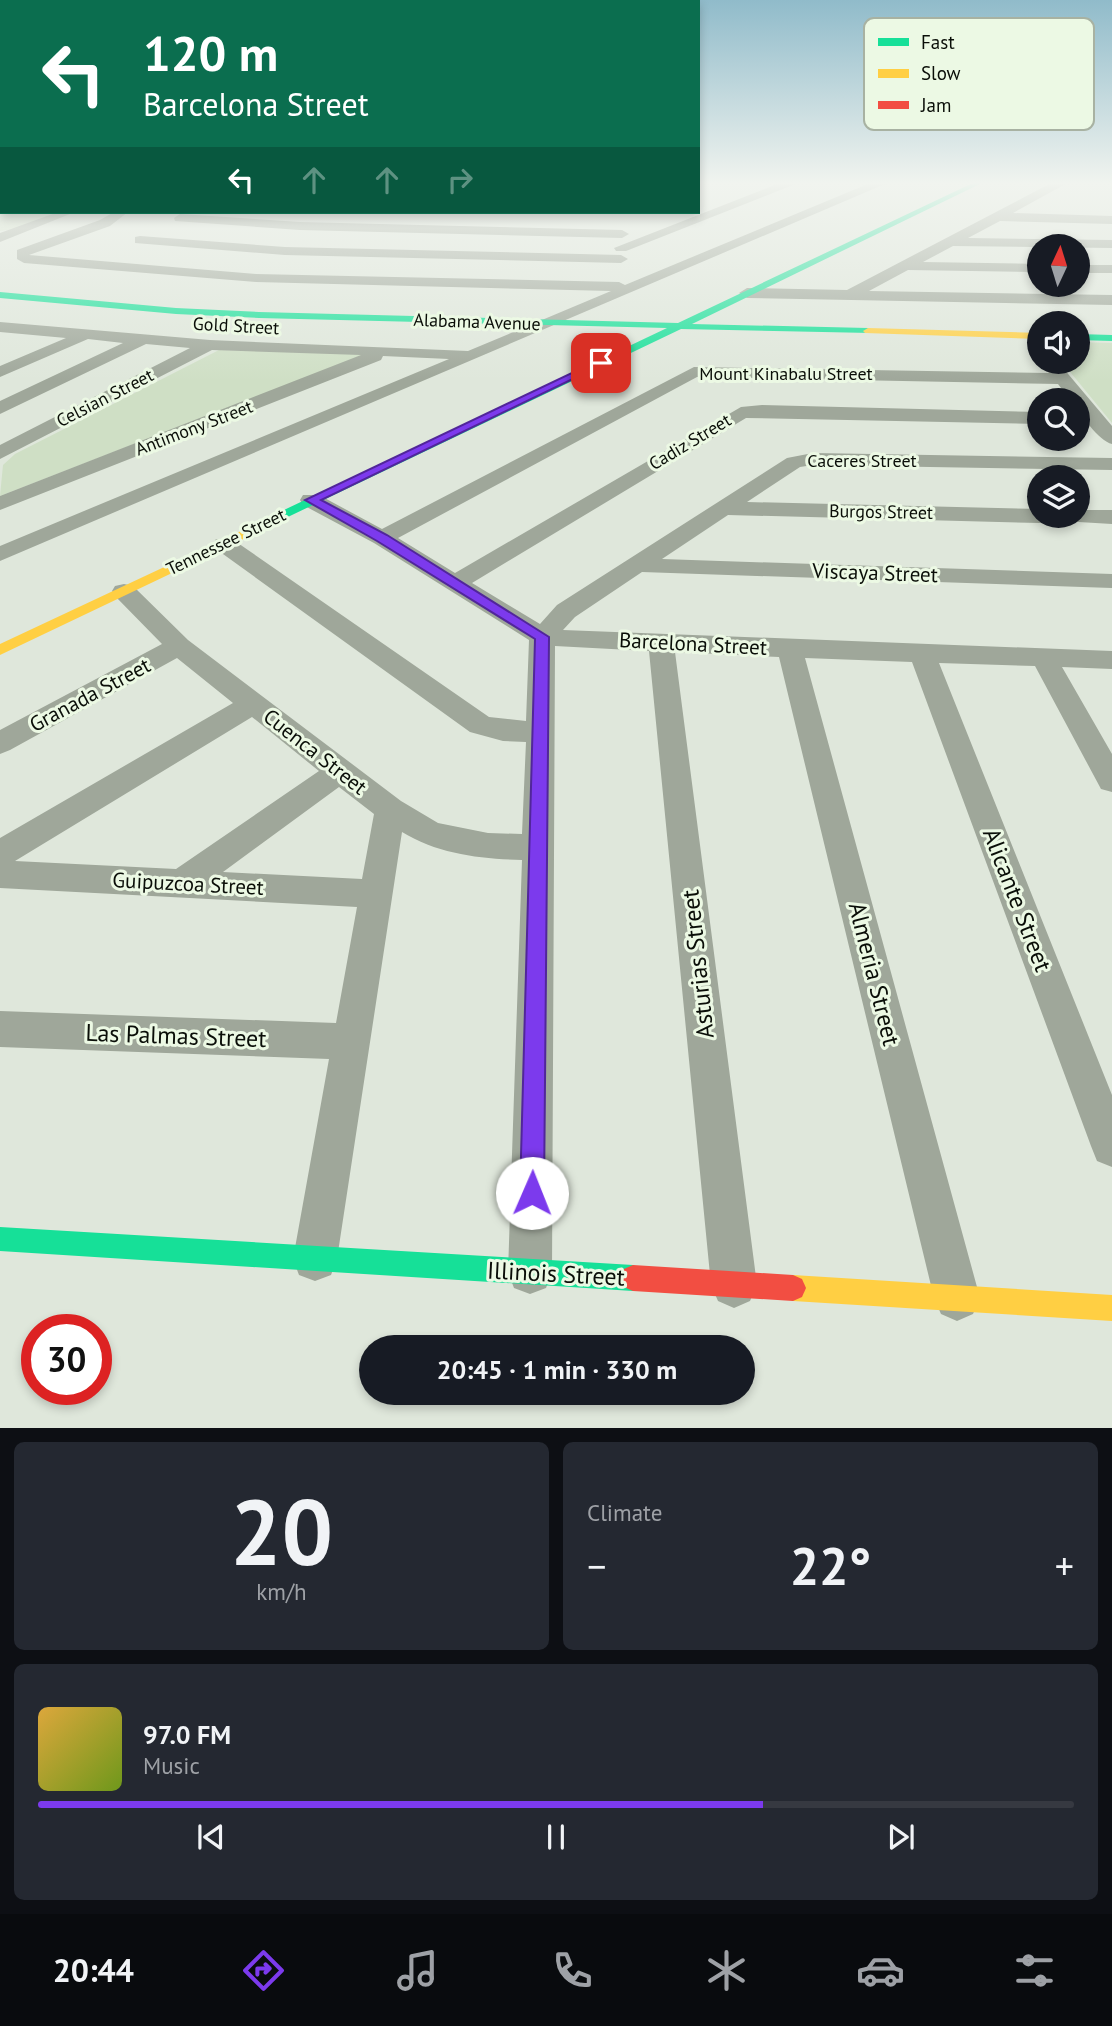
<!DOCTYPE html>
<meta charset="utf-8">
<style>
:root{--surface:#171b24;--page:#242831;--text:#f1f3f6;--muted:#9ea1a6;--line:#363941;--accent:#7c3aed}
body{margin:0;font-family:"PT Sans",sans-serif;background:var(--page);color:var(--text);height:100vh;display:flex;flex-direction:column;font-size:26px;white-space:nowrap}
*{box-sizing:border-box;margin:0}
p{font-size:23px;color:var(--muted)}
.icon{flex:none;width:38px;height:38px;fill:none;stroke:currentColor;stroke-width:2;stroke-linecap:round;stroke-linejoin:round}
.map{position:relative;height:1428px;overflow:hidden}
.panel{display:flex;flex-direction:column;gap:14px;padding:14px;background:#0d0f14;flex:1}
.panel>*{flex:none}
.top-card{position:absolute;left:0px;top:0px;width:700px;height:214px;box-shadow:0 4px 10px #0003;background:#0b6e4f;color:#fff;overflow:hidden}
.needle{width:46px;rotate:4deg}
.fabs{position:absolute;left:1027px;top:234px;display:grid;gap:14px}
.fabs a{display:grid;place-items:center;width:63px;height:63px;border-radius:50%;background:var(--surface);box-shadow:0 4px 10px #0003;font-size:35px}
.speed{position:absolute;left:21px;top:1314px;display:flex;gap:14px;font-size:35px;font-weight:700;text-align:center}
.speed>*{display:grid;place-content:center;width:91px;height:91px;border-radius:50%;background:var(--surface);box-shadow:0 4px 10px #0003;line-height:1}
.speed .limit{border:10px solid #d22;background:#fff;color:#111}
.pin{position:absolute;display:grid;place-items:center;width:60px;height:60px;color:#fff;margin:-30px;border-radius:14px;box-shadow:0 4px 10px #0006}
.me{position:absolute;width:77px;margin:-38px;rotate:1deg;stroke-linejoin:round;filter:drop-shadow(0 0 5px #0008)}
.turn{display:flex;align-items:center;gap:24px;height:147px;padding:0 28px;font-size:32px}
.turn .icon{width:91px;height:91px;stroke-width:2.5}
.turn b{display:block;font-size:49px;line-height:60px}
.lanes{display:flex;align-items:center;height:66px;padding:0 28px;background:#0003;justify-content:center;gap:35px;direction:ltr}
.lanes .off{opacity:.35}
.big{font-size:52px;font-weight:700;line-height:1.1}
.panel .tile{flex:1;display:flex;flex-direction:column;justify-content:center;gap:10px;min-width:0;padding:0 24px;border-radius:10px;background:var(--page)}
.panel .dial{align-items:center;gap:0}
.dial b{font-size:91px;line-height:1}
.song{display:flex;align-items:center;gap:21px}
.cover{width:84px;height:84px;border-radius:10px;background:linear-gradient(135deg,hsl(40 70% 55%),hsl(80 70% 35%))}
.played{height:7px;border-radius:4px;background:linear-gradient(90deg,var(--accent) 70%,var(--line) 70%)}
.keys{display:flex;justify-content:space-around;direction:ltr}
.heat{display:flex;justify-content:space-between;align-items:center;font-size:38px;direction:ltr}
.panel .tiles{flex:1;display:grid;gap:14px;grid-template-columns:1fr 1fr}
.tile:last-child{grid-column:span 2}
.trip{position:absolute;left:359px;top:1335px;width:396px;height:70px;border-radius:35px;background:var(--surface);box-shadow:0 4px 10px #0003;font-weight:700;line-height:70px;text-align:center}
.tabs{display:flex;height:112px;justify-content:space-around;align-items:center;background:#090b0e;color:var(--muted)}
.tabs .icon{width:49px;height:49px}
.tabs .active{color:var(--accent)}
.tabs b{font-size:32px;color:var(--text)}
.map>svg:first-child{display:block}
.green{fill:#cfdfc5}
.lines{fill:none;stroke-linecap:round;stroke-linejoin:round}
.street{fill:#9fa79a;fill-rule:evenodd}
.fast{fill:#16e098;fill-rule:evenodd}
.slow{fill:#ffcf43;fill-rule:evenodd}
.jam{fill:#f24e42;fill-rule:evenodd}
.route{fill:#7c3aed;stroke:#51269a;stroke-width:2}
.labels{text-anchor:middle;stroke-width:6;stroke-linejoin:round;paint-order:stroke}
.far-street-label{font-size:18px;fill:#0a0e08;stroke:#ecf9e4}
.street-label{font-size:21px;fill:#0a0e08;stroke:#ecf9e4}
.near-street-label{font-size:24px;fill:#0a0e08;stroke:#ecf9e4}
.key{fill:#ecf9e4;stroke:#a8b2a2;stroke-width:2}
.key-label{font-size:19px;fill:#0a0e08}
</style>
<div class="map">
<svg width="1112" height="1428" viewBox="0 0 1112 1428">
<rect width="100%" height="100%" fill="#dfe7db"/>
<path class="green" d="M0,198L2,212H58L14,229L0,231Z
M1078,342L1112,343V423L1062,362H1078Z
M219,350L366,354L0,496L3,465L15,454Z"/>
<g class="lines">
<path class="street" d="M785,181H803L626,251H616L614,248Z
M875,181H892L0,561V546L449,359L383,356L381,360L0,510V496L361,355L212,350L0,459V445L190,348L146,344L0,414V401L123,343L88,339L0,377V366L66,338L0,332V322L210,340L468,351L611,291L256,282L24,263L17,259V250L100,220L114,212H128L110,226L29,255L256,274L619,282L625,285Z
M1055,181H1071L1013,213L1112,216V224L1000,221L968,238L1112,240V248L953,246L923,262L1040,264V272L908,270L869,291L1112,295V305L747,298L739,293L747,288L847,290Z
M0,192H2V200H0Z
M58,212H75L0,242V233Z
M180,214L300,222L622,230L629,234L622,238L300,230L175,221L174,218Z
M140,236L285,247L621,255L628,259L621,263L285,255L135,243V237Z
M1078,265H1112V273H1078Z
M1044,362H1058L1112,426V444C1099,441 1078,414 1078,401H1071L1058,384L697,377L398,538L455,573L741,407L762,405L1040,412V424L746,418L472,583L540,624L557,605L787,458L813,453L1112,458V470L813,465L800,467L747,502L1040,509V516H1051L1048,521L1040,523L728,515L662,559L1112,574V588L642,572L575,617L563,630L1112,651V669L1062,667L1112,754V792L1101,789L1035,666L939,663L1112,1095V1167L1097,1161L1091,1146L912,662L805,658L980,1298L973,1314L957,1321L941,1314L934,1298L779,657L675,652L757,1285L750,1301L734,1308L718,1301L711,1285L649,651L555,646L552,1272L546,1288L530,1294L514,1288L508,1272L522,860C480,859 438,854 402,832L337,1259L331,1275L315,1281L299,1275L293,1259L329,1059L0,1047V1011L336,1023L357,907L0,888V838L233,703L177,658L10,750L0,754V730L162,644L115,596L112,591L115,586L124,584L133,586L188,640L401,801L438,823L488,833L522,834L526,742L503,741L470,732L216,549L213,544L216,539H232L489,717L526,721L529,640L374,543L303,505L300,500L303,495H319L382,529L694,367L1049,373L1042,365ZM252,717L319,771L176,869L15,861ZM339,787L374,814L362,879L223,872Z
M1078,510H1112V524L1062,521L1059,516H1078Z"/>
<path class="fast" d="M977,181H986L692,324L868,328L873,331L871,333L681,329L269,526L263,522L265,519L667,328L259,318L176,314L0,298V292L176,308L259,312L678,323Z
M1078,334L1112,335V341L1078,340Z
M0,1227L633,1265L642,1269L646,1278L642,1287L633,1291L0,1251Z"/>
<path class="slow" d="M868,328L1040,333V339L865,333L863,331Z
M269,518L275,522L273,525L0,655V644Z
M793,1275L1112,1295V1321L793,1301L784,1297L780,1288L784,1279Z"/>
<path class="jam" d="M633,1265L793,1275L802,1279L806,1288L802,1297L793,1301L633,1291L624,1287L620,1278L624,1269Z"/>
</g>
<linearGradient id="sky" x2="0" y2="1"><stop stop-color="#90bbca"/><stop offset="0.48" stop-color="#f1f4ef"/><stop offset="1" stop-color="#f1f4ef" stop-opacity="0"/></linearGradient>
<rect width="1112" height="381" fill="url(#sky)"/>
<path class="route" d="M597,361L606,363L321,500L387,535L549,637L544,1193L540,1201L532,1205L523,1201L520,1193L535,639L377,541L305,500Z"/>
<g class="labels">
<g class="far-street-label">
<text transform="translate(477 322) rotate(2)" y="6">Alabama Avenue</text>
<text transform="translate(236 326) rotate(3)" y="6">Gold Street</text>
<text x="786" y="380">Mount Kinabalu Street</text>
<text transform="translate(105 398) rotate(-27)" y="6">Celsian Street</text>
<text transform="translate(194 428) rotate(-21)" y="6">Antimony Street</text>
<text transform="translate(690 442) rotate(-31)" y="6">Cadiz Street</text>
<text x="862" y="467">Caceres Street</text>
<text transform="translate(881 512) rotate(1)" y="6">Burgos Street</text>
<text transform="translate(226 542) rotate(-26)" y="6">Tennessee Street</text>
</g>
<g class="street-label">
<text transform="translate(875 573) rotate(2)" y="7">Viscaya Street</text>
<text transform="translate(693 644) rotate(3)" y="7">Barcelona Street</text>
<text transform="translate(90 695) rotate(-28)" y="7">Granada Street</text>
<text transform="translate(315 752) rotate(38)" y="7">Cuenca Street</text>
<text transform="translate(188 884) rotate(3)" y="7">Guipuzcoa Street</text>
</g>
<g class="near-street-label">
<text transform="translate(1017 900) rotate(69)" y="8">Alicante Street</text>
<text transform="translate(698 964) rotate(-96)" y="8">Asturias Street</text>
<text transform="translate(874 974) rotate(76)" y="8">Almeria Street</text>
<text transform="translate(176 1036) rotate(2)" y="8">Las Palmas Street</text>
<text transform="translate(556 1274) rotate(3)" y="8">Illinois Street</text>
</g>
</g>
<rect x="864" y="18" width="230" height="112" rx="10" class="key"/>
<rect x="878" y="38" width="31" height="8" fill="#16e098"/>
<rect x="878" y="69" width="31" height="9" fill="#ffcf43"/>
<rect x="878" y="101" width="31" height="8" fill="#f24e42"/>
<g class="key-label">
<text x="921" y="49">Fast</text>
<text x="921" y="80">Slow</text>
<text x="921" y="112">Jam</text>
</g>
</svg>
<div class="fabs">
<a><svg class="needle" viewBox="-14 -14 28 28"><path d="M0-13l5 13h-10z" fill="#e53935"/><path d="M0 13l5-13h-10z" fill="#9ea1a6"/></svg></a>
<a><svg class="icon" aria-label="sound" viewBox="0 0 24 24"><path d="M4 9h4l5-4v14l-5-4H4zM17 9q2 3 0 6"/></svg></a>
<a><svg class="icon" aria-label="search" viewBox="0 0 24 24"><circle cx="10" cy="10" r="6"/><path d="M15 15l6 6"/></svg></a>
<a><svg class="icon" aria-label="layers" viewBox="0 0 24 24"><path d="M12 4l9 5-9 5-9-5zM3 14l9 5 9-5"/></svg></a>
</div>
<div class="speed"><div class="limit">30</div></div>
<div class="pin" style="left:601px;top:363px;background:#d93025"><svg class="icon" aria-label="arrive" viewBox="0 0 24 24"><path d="M6 21V4h12l-3 4 3 4H6"/></svg></div>
<svg class="me" style="left:532px;top:1193px" viewBox="-20 -20 40 40"><circle r="19" fill="#fff"/><path d="M0-13L10 11 0 6-10 11z" fill="#7c3aed"/></svg>
<div class="trip">20:45 · 1 min · 330 m</div>
<div class="top-card">
<div class="turn"><svg class="icon" aria-label="left" viewBox="0 0 24 24"><path d="M17 20v-9H6M10 6l-5 5 5 5"/></svg><div><b>120 m</b>Barcelona Street</div></div>
<div class="lanes"><svg class="icon" aria-label="left" viewBox="0 0 24 24"><path d="M17 20v-9H6M10 6l-5 5 5 5"/></svg><svg class="icon off" aria-label="ahead" viewBox="0 0 24 24"><path d="M12 20V5M6 11l6-6 6 6"/></svg><svg class="icon off" aria-label="ahead" viewBox="0 0 24 24"><path d="M12 20V5M6 11l6-6 6 6"/></svg><svg class="icon off" aria-label="right" viewBox="0 0 24 24"><path d="M7 20v-9h11M14 6l5 5-5 5"/></svg></div>
</div>
</div>
<section class="panel">
<div class="tiles">
<div class="tile dial"><b>20</b><p>km/h</p></div>
<div class="tile"><p>Climate</p>
<div class="heat"><a>−</a><b class="big">22°</b><a>+</a></div>
</div>
<div class="tile">
<div class="song"><i class="cover"></i><div><b>97.0 FM</b><p>Music</p></div></div>
<div class="played"></div>
<div class="keys"><svg class="icon" aria-label="previous" viewBox="0 0 24 24"><path d="M18 5L8 12l10 7zM5 5v14"/></svg><svg class="icon" aria-label="pause" viewBox="0 0 24 24"><path d="M8 5v14M16 5v14"/></svg><svg class="icon" aria-label="next" viewBox="0 0 24 24"><path d="M6 5l10 7-10 7zM19 5v14"/></svg></div>
</div>
</div>
</section>
<nav class="tabs">
<b>20:44</b>
<svg class="icon active" aria-label="directions" viewBox="0 0 24 24"><path d="M12 3l9 9-9 9-9-9zM9 14v-3h6M13 9l2 2-2 2"/></svg>
<svg class="icon" aria-label="music" viewBox="0 0 24 24"><path d="M9 18V5l10-2v13"/><circle cx="6" cy="18" r="3"/><circle cx="16" cy="16" r="3"/></svg>
<svg class="icon" aria-label="phone" viewBox="0 0 24 24"><path d="M5 4h4l2 5-3 2q2 4 5 5l2-3 5 2v4C11 20 4 13 5 4z"/></svg>
<svg class="icon" aria-label="climate" viewBox="0 0 24 24"><path d="M12 3v18M4 7l16 10M4 17L20 7"/></svg>
<svg class="icon" aria-label="car" viewBox="0 0 24 24"><path d="M5 17H2v-5l4-1 3-4h7l3 4 3 1v5h-3M9 17h6M6 11h13"/><circle cx="7" cy="17" r="2"/><circle cx="17" cy="17" r="2"/></svg>
<svg class="icon" aria-label="filters" viewBox="0 0 24 24"><path d="M4 7h16M4 17h16"/><circle cx="9" cy="7" r="2"/><circle cx="15" cy="17" r="2"/></svg>
</nav>
